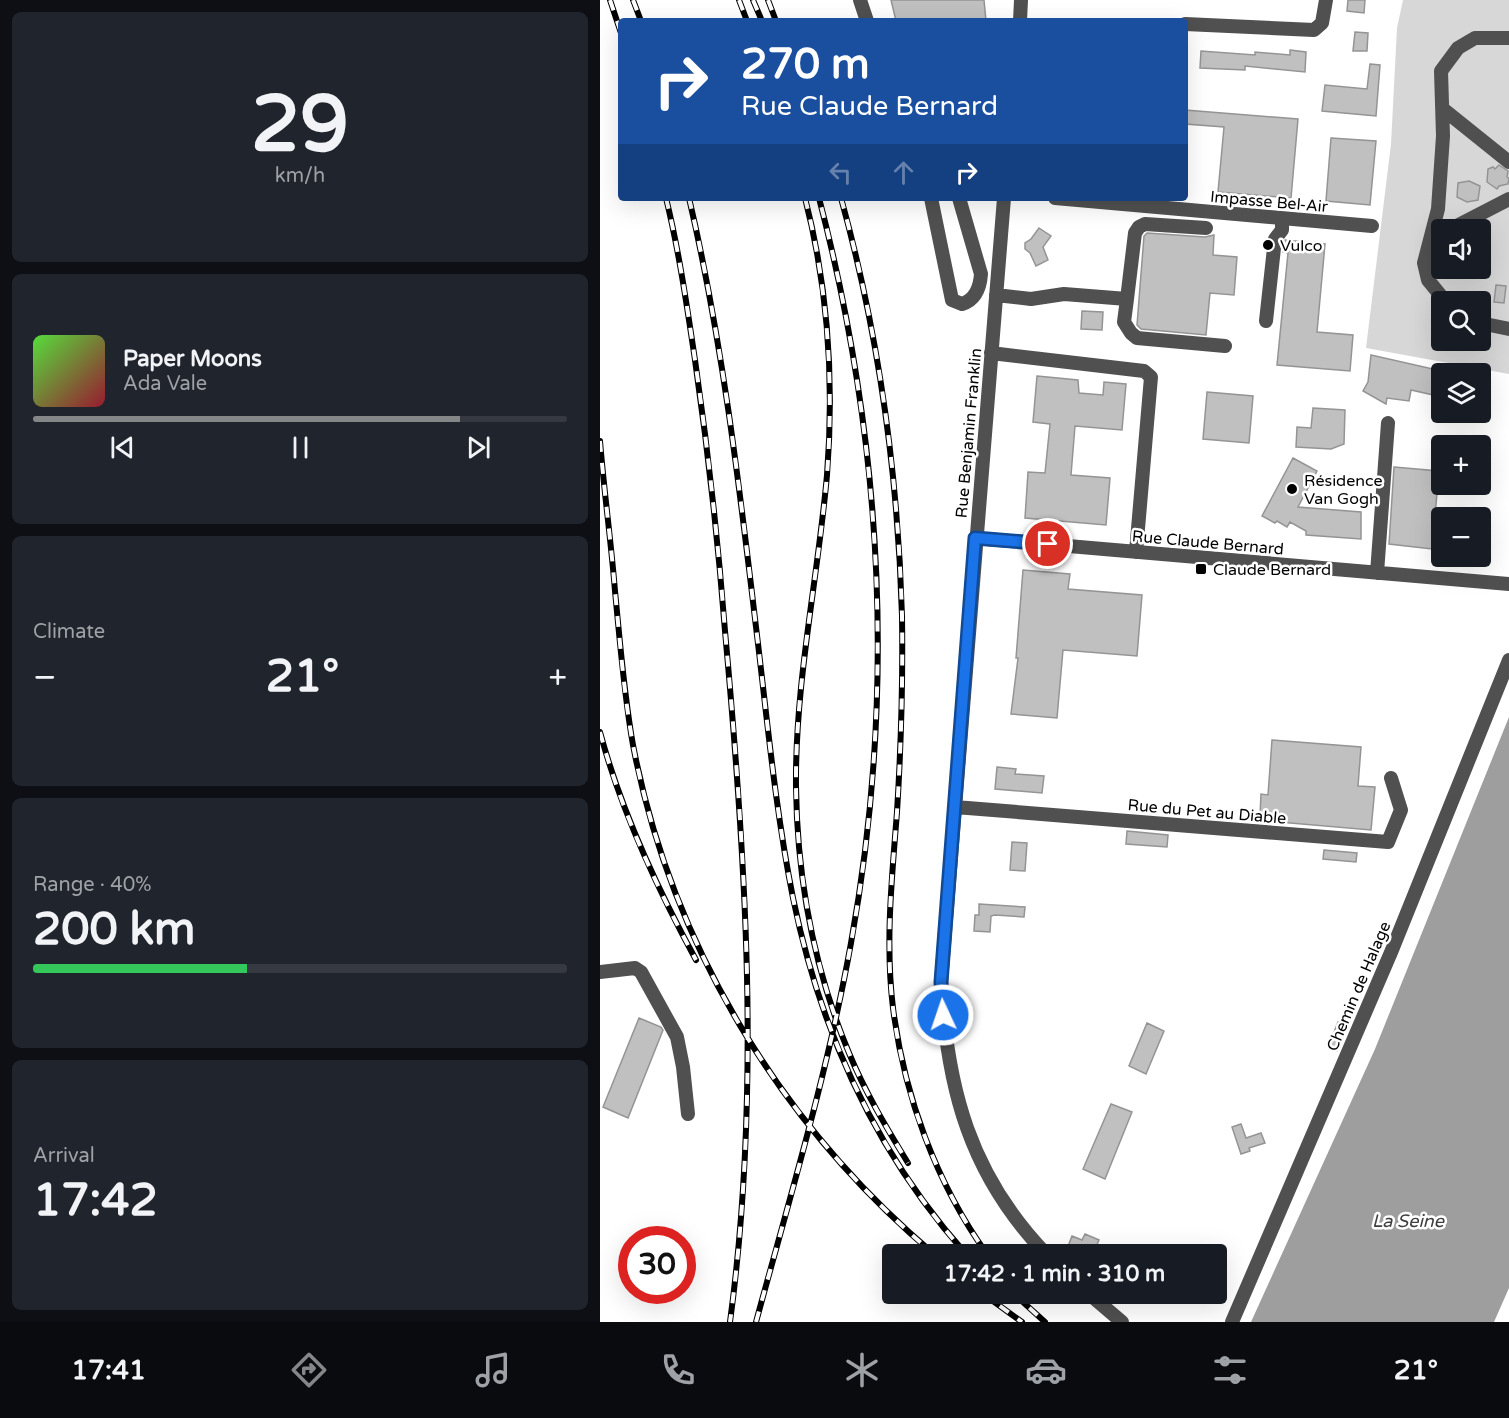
<!DOCTYPE html>
<meta charset="utf-8">
<style>
:root{--surface:#171b24;--page:#20242c;--text:#f1f3f6;--muted:#9ea1a6;--line:#363941;--accent:#858687}
body{margin:0;font-family:"Varela Round",sans-serif;background:var(--page);color:var(--text);height:100vh;display:flex;flex-direction:column;font-size:22px;white-space:nowrap}
*{box-sizing:border-box;margin:0}
p{font-size:20px;color:var(--muted)}
.icon{flex:none;width:33px;height:33px;fill:none;stroke:currentColor;stroke-width:2;stroke-linecap:round;stroke-linejoin:round}
.map{position:relative;flex:1;overflow:hidden}
.drawer{display:flex;flex-direction:column;gap:12px;padding:12px;background:#0d0f14;width:600px}
.drawer>*{flex:none}
.banner{position:absolute;left:18px;top:18px;width:570px;height:183px;border-radius:6px;box-shadow:0 6px 24px #0002;background:#1a4fa0;color:#fff;overflow:hidden}
.buttons{position:absolute;left:831px;top:219px;display:grid;gap:12px}
.buttons a{display:grid;place-items:center;width:60px;height:60px;border-radius:6px;background:var(--surface);box-shadow:0 6px 24px #0002;font-size:30px}
.speed{position:absolute;left:18px;top:1226px;display:flex;gap:12px;font-size:30px;font-weight:700;text-align:center}
.speed>*{display:grid;place-content:center;width:78px;height:78px;border-radius:50%;background:var(--surface);box-shadow:0 6px 24px #0002;line-height:1}
.speed .limit{border:9px solid #d22;background:#fff;color:#111}
.pin{position:absolute;display:grid;place-items:center;width:51px;height:51px;color:#fff;margin:-26px;border:3px solid #fff;border-radius:50%;box-shadow:0 2px 6px #0007}
.me{position:absolute;width:66px;margin:-33px;rotate:357deg;stroke-linejoin:round;filter:drop-shadow(0 0 4px #0008)}
.turn{display:flex;align-items:center;gap:21px;height:126px;padding:0 24px;font-size:27px}
.turn .icon{width:78px;height:78px;stroke-width:2.5}
.turn b{display:block;font-size:42px;line-height:51px}
.lanes{display:flex;align-items:center;height:57px;padding:0 24px;background:#0003;justify-content:center;gap:30px;direction:ltr}
.lanes .off{opacity:.35}
.big{font-size:45px;font-weight:800;line-height:1.1}
.drawer .tile{flex:1;display:flex;flex-direction:column;justify-content:center;gap:9px;min-width:0;padding:0 21px;border-radius:9px;background:var(--page)}
.drawer .dial{align-items:center;gap:0}
.dial b{font-size:78px;line-height:1}
.song{display:flex;align-items:center;gap:18px}
.cover{width:72px;height:72px;border-radius:9px;background:linear-gradient(135deg,hsl(110 70% 55%),hsl(350 70% 35%))}
.played{height:6px;border-radius:3px;background:linear-gradient(90deg,var(--accent) 80%,var(--line) 80%)}
.keys{display:flex;justify-content:space-around;direction:ltr}
.heat{display:flex;justify-content:space-between;align-items:center;font-size:33px;direction:ltr}
.charge{height:9px;border-radius:4px;background:linear-gradient(90deg,#34c759 40%,var(--line) 0)}
.trip{position:absolute;left:282px;top:1244px;width:345px;height:60px;border-radius:6px;background:var(--surface);box-shadow:0 6px 24px #0002;font-weight:800;line-height:60px;text-align:center}
.menu{display:flex;height:96px;justify-content:space-around;align-items:center;background:#090b0e;color:var(--muted)}
.menu .icon{width:42px;height:42px}
.menu .selected{color:var(--accent)}
.menu b{font-size:27px;color:var(--text)}
main{display:flex;flex:1;min-height:0}
.map>svg:first-child{display:block}
.green{fill:#d7d7d7;fill-rule:evenodd}
.water{fill:#9e9e9e}
.building{fill:#c0c0c0;stroke:#949494;stroke-width:1.5}
.lines{fill:none;stroke-linecap:round;stroke-linejoin:round}
.minor{stroke:#505050;stroke-width:14}
.rail-casing{stroke:#000;stroke-width:6}
.rail{stroke:#fff;stroke-width:4;stroke-dasharray:11;stroke-linecap:butt}
.route-casing{stroke:#114b97;stroke-width:15}
.route{stroke:#1a73e8;stroke-width:10}
.poi-dot{fill:#000;stroke:#fff;stroke-width:2}
.labels{text-anchor:middle;stroke-width:5;stroke-linejoin:round;paint-order:stroke}
.street-label{font-size:16px;fill:#000;stroke:#fff}
.poi-label{font-size:16px;fill:#000;stroke:#fff;text-anchor:start}
.water-label{font-size:18px;font-style:italic;fill:#3f3f3f;stroke:#fff}
</style>
<main>
<section class="drawer">
<div class="tile dial"><b>29</b><p>km/h</p></div>
<div class="tile">
<div class="song"><i class="cover"></i><div><b>Paper Moons</b><p>Ada Vale</p></div></div>
<div class="played"></div>
<div class="keys"><svg class="icon" aria-label="previous" viewBox="0 0 24 24"><path d="M18 5L8 12l10 7zM5 5v14"/></svg><svg class="icon" aria-label="pause" viewBox="0 0 24 24"><path d="M8 5v14M16 5v14"/></svg><svg class="icon" aria-label="next" viewBox="0 0 24 24"><path d="M6 5l10 7-10 7zM19 5v14"/></svg></div>
</div>
<div class="tile"><p>Climate</p>
<div class="heat"><a>−</a><b class="big">21°</b><a>+</a></div>
</div>
<div class="tile"><p>Range · 40%</p><b class="big">200 km</b><div class="charge"></div></div>
<div class="tile"><p>Arrival</p><b class="big">17:42</b></div>
</section>
<div class="map">
<svg width="909" height="1322" viewBox="0 0 909 1322">
<rect width="100%" height="100%" fill="#fff"/>
<path class="green" d="M803,0H909V374L766,348L791,144L797,28ZM842,230H880V268H842ZM842,302H880V340H842Z"/>
<path class="water" d="M909,717V1288L894,1322H651L775,1049Z"/>
<path class="building" d="M291,0H384L386,21H296Z
M748,0H765L764,13L747,11Z
M755,32L768,33L767,51H753Z
M690,50L706,52L705,72L645,66V70L600,68L601,51L655,55V52L690,55Z
M770,64L780,65L776,116L722,111L725,85L767,89Z
M585,110L698,119L691,198L618,192L624,127L585,124Z
M731,138L776,141L770,205L726,201Z
M899,165L908,171L907,177L909,178L908,184L899,186L897,189L887,182L888,169L893,167L895,169Z
M869,181L880,186L878,200L867,202L857,197L858,183Z
M439,228L451,236L443,247L448,260L436,266L430,253L425,249V243L431,239Z
M547,233L605,237L614,235L613,255L637,257L634,295L610,293L606,335L541,329L537,325L544,236Z
M685,240L725,244L717,332L753,335L750,371L677,365L688,253L683,252Z
M896,285L906,286L904,303L894,302Z
M482,311L503,312L502,330L481,329Z
M771,355L842,371V397L811,390L809,401L787,398L786,404L763,391L768,382Z
M437,376L478,380L479,393L503,395L504,382L526,384L522,430L475,426L471,475L510,478L506,525L425,518L428,472L445,473L450,424L433,422Z
M607,392L653,396L649,443L603,439Z
M713,408L745,410L744,444L731,449L696,447L697,427L711,428Z
M693,458L717,471L698,507L761,512V539L706,535V531L690,522L687,527L677,521L675,523L662,516Z
M794,467L839,471L832,549L789,544Z
M423,570L470,574L468,589L542,595L537,656L463,650L457,718L411,714L418,658H416Z
M672,740L761,747L758,786L775,787L771,830L666,821V816L660,815L661,794L668,795Z
M397,767L416,769L415,774L444,776L442,793L395,789Z
M527,831L568,835L567,847L526,844Z
M412,842L427,843L425,871L410,870Z
M724,850L757,853L756,862L723,859Z
M379,904L425,907L424,917L395,915L391,916L390,932L374,931L375,915H379Z
M39,1018L61,1027L63,1030L28,1118L3,1107Z
M738,1022L748,1026L737,1051L728,1047Z
M547,1023L564,1031L546,1074L529,1066Z
M511,1104L532,1112L505,1179L483,1169Z
M641,1124L646,1138L661,1133L665,1143L649,1148L650,1151L641,1154L632,1127Z
M485,1234L499,1240L493,1254H465L472,1236L482,1240Z"/>
<g class="lines">
<path class="minor" d="M260,0L267,21
M420,21L421,0
M585,24L714,30L722,23L726,0
M843,109L909,162
M331,198L352,300L362,304C375,300 380,288 381,274L359,198
M404,198L341,982C347,1089 370,1175 446,1254
M455,198L772,226
M834,226L849,230L909,199
M396,295L431,299L464,294L527,299L535,233L539,227L545,224L606,228
M527,299L524,322L531,333L537,338L625,346
M846,302L828,280L824,263L838,209L843,136L841,71L858,48L875,38H909
M666,321L675,239L682,230V219
M880,323L909,329
M391,353L544,371L551,377L536,552
M375,538L909,584
M777,573L788,423
M355,807L788,842L801,810L791,778
M0,972L35,968L41,972L77,1037L83,1067L88,1114
M488,1293L522,1322
M632,1322L792,950L909,660"/>
<defs>
<path id="rail" d="M10,0L21,33
M33,0L41,21
M139,0L147,21
M153,0L162,21
M168,0L176,21
M66,198C79,251 87,306 95,360C108,450 118,540 125,631C146,862 161,1091 130,1322
M89,198C122,339 139,483 156,627C167,717 175,808 193,898C220,1030 276,1153 366,1254
M205,198C228,287 234,384 227,475C218,578 195,682 196,786C197,877 214,969 249,1053C265,1092 286,1127 308,1163
M241,198C279,335 298,474 302,616C303,682 301,747 297,812C292,877 285,943 293,1008C304,1095 336,1183 387,1254
M0,441C4,491 11,541 15,591C20,642 24,695 33,745C71,944 180,1124 334,1254
M0,732C21,811 57,888 96,960
M382,1293L422,1322
M413,1293L445,1322
M156,1322C190,1197 228,1071 251,943C296,694 283,443 219,198"/>
</defs>
<use href="#rail" class="rail-casing"/>
<use href="#rail" class="rail"/>
</g>
<g class="lines">
<defs>
<path id="route" d="M343,1015L341,982L375,538L448,544"/>
</defs>
<use href="#route" class="route-casing"/>
<use href="#route" class="route"/>
</g>
<g class="poi-dot">
<circle cx="668" cy="245" r="6"/>
<circle cx="692" cy="489" r="6"/>
<rect x="595" y="563" width="12" height="12" rx="3"/>
</g>
<g class="labels">
<g class="street-label">
<text transform="translate(669 201) rotate(5)" y="6">Impasse Bel-Air</text>
<text transform="translate(368 433) rotate(-85)" y="6">Rue Benjamin Franklin</text>
<text transform="translate(608 542) rotate(5)" y="6">Rue Claude Bernard</text>
<text transform="translate(607 811) rotate(5)" y="6">Rue du Pet au Diable</text>
<text transform="translate(758 986) rotate(-67)" y="6">Chemin de Halage</text>
</g>
<g class="poi-label">
<text x="680" y="251">Vulco</text>
<text x="704" y="486">Résidence<tspan x="704" dy="18">Van Gogh</tspan></text>
<text x="613" y="575">Claude Bernard</text>
</g>
<g class="water-label">
<text x="808" y="1227">La Seine</text>
</g>
</g>
</svg>
<div class="buttons">
<a><svg class="icon" aria-label="sound" viewBox="0 0 24 24"><path d="M4 9h4l5-4v14l-5-4H4zM17 9q2 3 0 6"/></svg></a>
<a><svg class="icon" aria-label="search" viewBox="0 0 24 24"><circle cx="10" cy="10" r="6"/><path d="M15 15l6 6"/></svg></a>
<a><svg class="icon" aria-label="layers" viewBox="0 0 24 24"><path d="M12 4l9 5-9 5-9-5zM3 14l9 5 9-5"/></svg></a>
<a>+</a>
<a>−</a>
</div>
<div class="speed"><div class="limit">30</div></div>
<div class="pin" style="left:448px;top:544px;background:#d93025"><svg class="icon" aria-label="arrive" viewBox="0 0 24 24"><path d="M6 21V4h12l-3 4 3 4H6"/></svg></div>
<svg class="me" style="left:343px;top:1015px" viewBox="-20 -20 40 40"><circle r="17" fill="#1a73e8" stroke="#fff" stroke-width="3"/><path d="M0-11L8 9 0 5-8 9z" fill="#fff"/></svg>
<div class="trip">17:42 · 1 min · 310 m</div>
<div class="banner">
<div class="turn"><svg class="icon" aria-label="right" viewBox="0 0 24 24"><path d="M7 20v-9h11M14 6l5 5-5 5"/></svg><div><b>270 m</b>Rue Claude Bernard</div></div>
<div class="lanes"><svg class="icon off" aria-label="left" viewBox="0 0 24 24"><path d="M17 20v-9H6M10 6l-5 5 5 5"/></svg><svg class="icon off" aria-label="ahead" viewBox="0 0 24 24"><path d="M12 20V5M6 11l6-6 6 6"/></svg><svg class="icon" aria-label="right" viewBox="0 0 24 24"><path d="M7 20v-9h11M14 6l5 5-5 5"/></svg></div>
</div>
</div>
</main>
<nav class="menu">
<b>17:41</b>
<svg class="icon selected" aria-label="directions" viewBox="0 0 24 24"><path d="M12 3l9 9-9 9-9-9zM9 14v-3h6M13 9l2 2-2 2"/></svg>
<svg class="icon" aria-label="music" viewBox="0 0 24 24"><path d="M9 18V5l10-2v13"/><circle cx="6" cy="18" r="3"/><circle cx="16" cy="16" r="3"/></svg>
<svg class="icon" aria-label="phone" viewBox="0 0 24 24"><path d="M5 4h4l2 5-3 2q2 4 5 5l2-3 5 2v4C11 20 4 13 5 4z"/></svg>
<svg class="icon" aria-label="climate" viewBox="0 0 24 24"><path d="M12 3v18M4 7l16 10M4 17L20 7"/></svg>
<svg class="icon" aria-label="car" viewBox="0 0 24 24"><path d="M5 17H2v-5l4-1 3-4h7l3 4 3 1v5h-3M9 17h6M6 11h13"/><circle cx="7" cy="17" r="2"/><circle cx="17" cy="17" r="2"/></svg>
<svg class="icon" aria-label="filters" viewBox="0 0 24 24"><path d="M4 7h16M4 17h16"/><circle cx="9" cy="7" r="2"/><circle cx="15" cy="17" r="2"/></svg>
<b>21°</b>
</nav>
